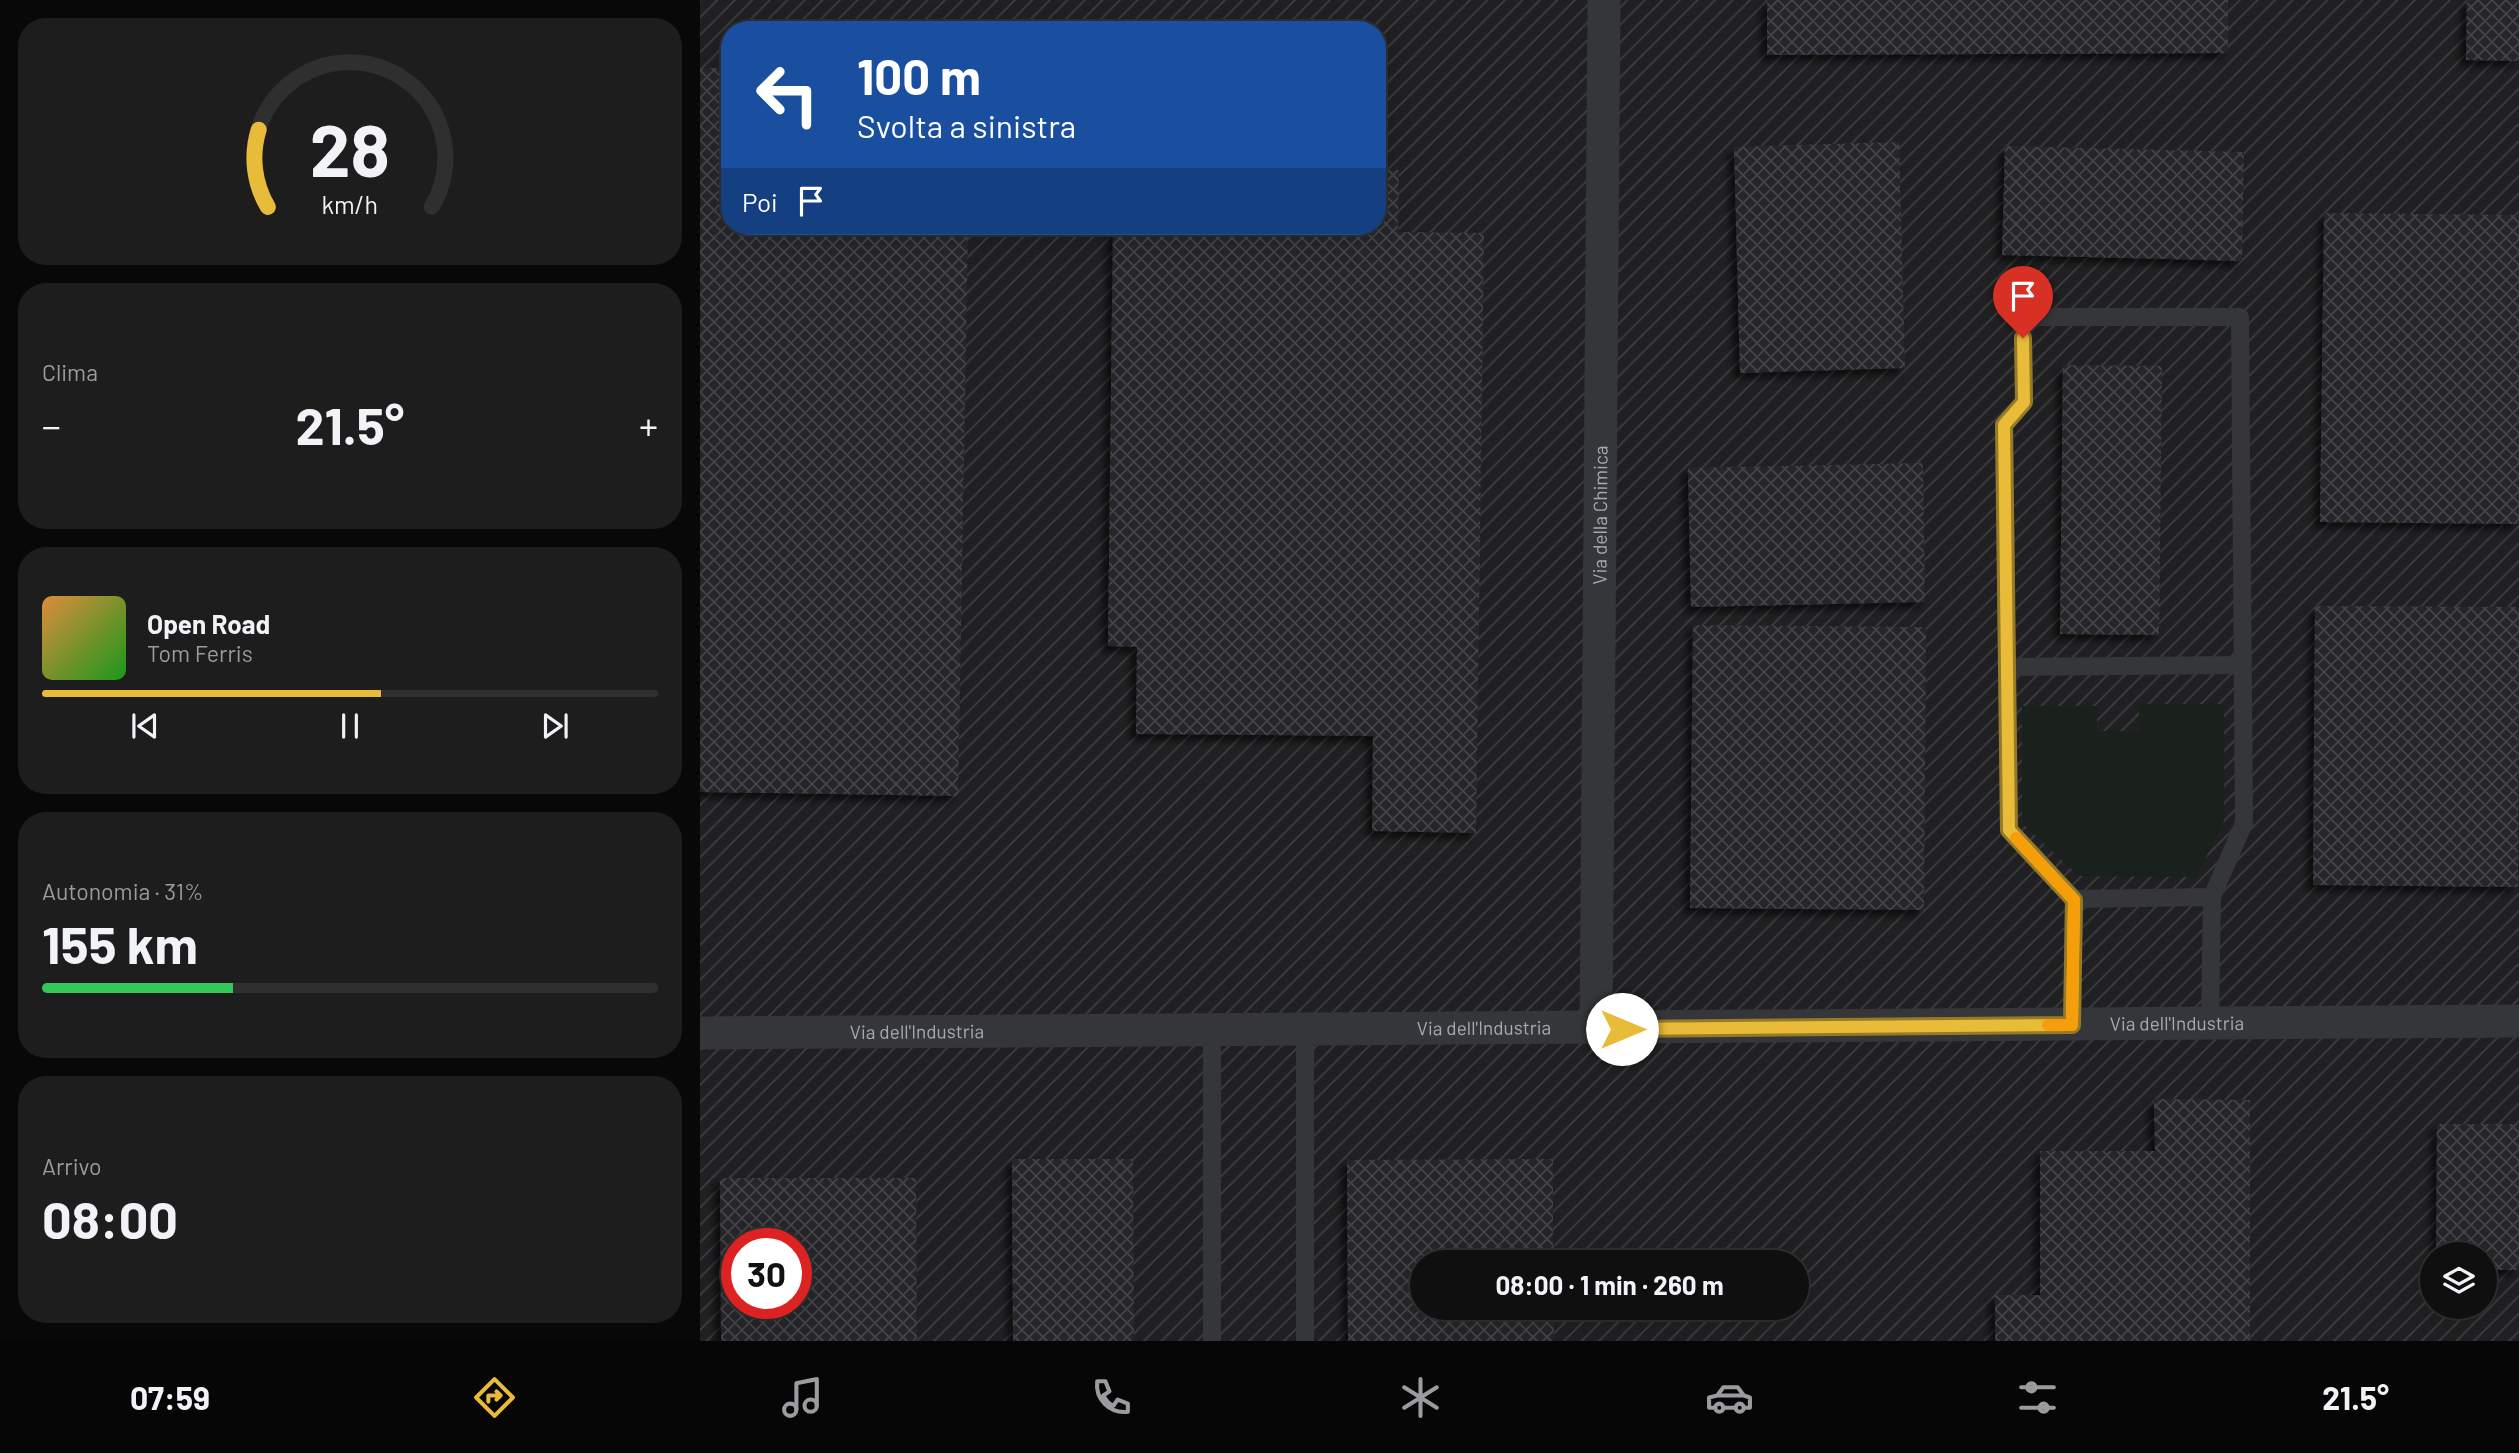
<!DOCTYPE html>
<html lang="it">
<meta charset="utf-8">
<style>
:root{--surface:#0f0f10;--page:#1d1d1e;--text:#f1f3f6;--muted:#9b9c9f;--line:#2f2f30;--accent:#e8bb39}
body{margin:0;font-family:Barlow,sans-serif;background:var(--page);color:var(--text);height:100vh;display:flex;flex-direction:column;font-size:26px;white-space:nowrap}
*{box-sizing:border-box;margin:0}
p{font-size:23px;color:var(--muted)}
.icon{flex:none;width:38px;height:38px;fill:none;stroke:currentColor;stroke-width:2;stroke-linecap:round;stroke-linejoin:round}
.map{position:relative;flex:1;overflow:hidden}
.details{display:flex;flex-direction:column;gap:18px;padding:18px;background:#080809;width:700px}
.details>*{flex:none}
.guide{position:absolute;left:21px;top:21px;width:665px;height:214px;border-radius:28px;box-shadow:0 7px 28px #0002,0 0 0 2px var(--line);background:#1a4fa0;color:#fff;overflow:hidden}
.tools{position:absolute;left:1720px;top:1242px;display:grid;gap:14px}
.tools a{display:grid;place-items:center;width:77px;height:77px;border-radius:50%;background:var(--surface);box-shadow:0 7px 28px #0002,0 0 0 2px var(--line);font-size:35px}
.speed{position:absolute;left:21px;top:1228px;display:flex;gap:14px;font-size:35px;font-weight:700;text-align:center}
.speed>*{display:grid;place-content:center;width:91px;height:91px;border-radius:50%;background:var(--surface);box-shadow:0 7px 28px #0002,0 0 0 2px var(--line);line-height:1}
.speed .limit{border:10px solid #d22;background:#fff;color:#111}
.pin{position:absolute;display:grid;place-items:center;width:60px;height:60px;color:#fff;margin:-72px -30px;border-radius:50% 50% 50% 0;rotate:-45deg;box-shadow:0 0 7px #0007}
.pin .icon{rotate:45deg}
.me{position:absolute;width:77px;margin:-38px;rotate:90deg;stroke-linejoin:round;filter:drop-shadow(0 0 5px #0008)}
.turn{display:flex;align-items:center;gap:24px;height:147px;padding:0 21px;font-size:32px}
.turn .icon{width:91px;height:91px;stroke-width:2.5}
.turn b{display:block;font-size:49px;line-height:60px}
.then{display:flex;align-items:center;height:66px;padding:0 21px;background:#0003;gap:14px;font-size:26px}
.big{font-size:52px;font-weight:700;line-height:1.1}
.details .widget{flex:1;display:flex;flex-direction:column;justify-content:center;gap:10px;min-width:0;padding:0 24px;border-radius:28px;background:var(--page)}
.details .dial{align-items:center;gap:0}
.dial svg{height:182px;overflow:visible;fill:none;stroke:var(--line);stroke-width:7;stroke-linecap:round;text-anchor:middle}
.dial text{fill:var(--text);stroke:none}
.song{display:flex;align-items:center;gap:21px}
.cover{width:84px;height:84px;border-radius:10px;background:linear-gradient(135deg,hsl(30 70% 55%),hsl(120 70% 35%))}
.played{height:7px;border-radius:4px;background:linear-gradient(90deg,var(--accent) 55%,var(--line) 55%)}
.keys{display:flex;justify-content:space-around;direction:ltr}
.heat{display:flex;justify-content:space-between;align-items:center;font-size:38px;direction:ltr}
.charge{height:10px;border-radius:5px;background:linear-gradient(90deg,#34c759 31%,var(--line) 0)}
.trip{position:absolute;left:710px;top:1250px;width:399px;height:70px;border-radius:35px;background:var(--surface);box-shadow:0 7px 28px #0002,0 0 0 2px var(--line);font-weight:700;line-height:70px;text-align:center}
.menu{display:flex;height:112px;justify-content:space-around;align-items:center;background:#060606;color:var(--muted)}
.menu .icon{width:49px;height:49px}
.menu .selected{color:var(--accent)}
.menu b{font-size:32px;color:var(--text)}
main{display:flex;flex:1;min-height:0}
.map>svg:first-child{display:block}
.industrial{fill:url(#industrial-furrows);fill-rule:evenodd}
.green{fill:#1a201c}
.building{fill:url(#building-cross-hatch);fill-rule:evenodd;filter:url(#shadow)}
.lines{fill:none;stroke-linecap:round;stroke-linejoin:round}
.service{stroke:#35363a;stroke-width:18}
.minor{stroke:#35363a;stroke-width:33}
.route-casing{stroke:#977a25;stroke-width:18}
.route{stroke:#e8bb39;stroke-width:12}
.slow{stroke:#f59e0b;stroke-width:12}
.labels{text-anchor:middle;stroke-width:7;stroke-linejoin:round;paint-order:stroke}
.street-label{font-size:19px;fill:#a6aab5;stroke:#0f0f11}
</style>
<main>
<section class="details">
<div class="widget dial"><svg viewBox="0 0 100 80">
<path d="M14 69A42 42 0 1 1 86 69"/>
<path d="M14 69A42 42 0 0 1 10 35" stroke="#e8bb39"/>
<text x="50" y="56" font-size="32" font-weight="700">28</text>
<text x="50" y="72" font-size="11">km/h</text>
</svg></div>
<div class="widget"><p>Clima</p>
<div class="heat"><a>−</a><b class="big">21.5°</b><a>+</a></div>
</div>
<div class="widget">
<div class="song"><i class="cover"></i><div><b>Open Road</b><p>Tom Ferris</p></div></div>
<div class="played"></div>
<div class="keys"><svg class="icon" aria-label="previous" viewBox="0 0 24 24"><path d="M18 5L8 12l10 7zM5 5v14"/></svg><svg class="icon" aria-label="pause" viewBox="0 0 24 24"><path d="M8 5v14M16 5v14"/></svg><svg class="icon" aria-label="next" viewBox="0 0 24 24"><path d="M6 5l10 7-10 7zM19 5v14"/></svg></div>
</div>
<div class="widget"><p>Autonomia · 31%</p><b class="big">155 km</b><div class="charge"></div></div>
<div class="widget"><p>Arrivo</p><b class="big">08:00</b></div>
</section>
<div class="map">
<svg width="1819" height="1341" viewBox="0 0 1819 1341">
<defs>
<pattern id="industrial-furrows" width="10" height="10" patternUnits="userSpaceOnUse" patternTransform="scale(1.75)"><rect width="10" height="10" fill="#202022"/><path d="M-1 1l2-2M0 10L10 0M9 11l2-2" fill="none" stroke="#3d3e40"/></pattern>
<pattern id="building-cross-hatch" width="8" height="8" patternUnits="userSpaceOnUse" patternTransform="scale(1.75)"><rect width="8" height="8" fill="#27272a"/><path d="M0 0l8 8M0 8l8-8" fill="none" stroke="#434447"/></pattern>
<filter id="shadow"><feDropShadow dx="-6" dy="6" stdDeviation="3.5" flood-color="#0009"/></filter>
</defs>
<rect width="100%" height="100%" fill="#141416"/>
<path class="industrial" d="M0,0H1819V1341H0ZM30,30H677V226H30ZM37,1244H96V1304H37ZM1732,1255H1785V1307H1732ZM723,1262H1097V1307H723Z"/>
<path class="green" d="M1439,704H1524V821L1496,877L1379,876L1322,823V706H1397V731H1439Z"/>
<path class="building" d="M1067,0H1528V53L1067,55Z
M1767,0H1819V61L1766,60Z
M0,68H30V226H268L258,796L0,792Z
M1199,142L1205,368L1040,373L1034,147Z
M1305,146L1544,152L1542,261L1302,255Z
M677,170H699L698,232L784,233L776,833L672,831L673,736L436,734L437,647L408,646L413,226H677Z
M1624,213L1819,215V524L1620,522Z
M1363,365L1462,366L1459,635L1360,634Z
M1223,463L1225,602L991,607L988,468Z
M1615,606L1819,607L1818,887L1613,885Z
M993,625L1226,627L1224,910L990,908Z
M1454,1099L1550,1100V1341H1295V1295H1340V1151H1455Z
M1737,1124H1819V1270H1785V1255H1736Z
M312,1159H433L434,1341H313Z
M853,1159V1262H723V1307H854V1341H648L647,1160Z
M20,1178H216L217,1341H21ZM37,1244H96V1304H37Z"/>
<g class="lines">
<path class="service" d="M1307,667L1543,665
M1374,899L1512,897
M1372,1025L1374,899L1309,830L1304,425L1324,402L1323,317H1540L1544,823L1512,897L1510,1024
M605,1030V1341
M512,1341V1031"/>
<g class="minor">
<path id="s1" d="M896,1029L904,0"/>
<path id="s2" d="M0,1033L1819,1021"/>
</g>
</g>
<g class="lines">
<defs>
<path id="route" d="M922,1029L1372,1025L1374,900L1309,830L1304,425L1324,402L1323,338"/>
</defs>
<use href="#route" class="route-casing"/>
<use href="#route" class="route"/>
<path class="slow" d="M1316,838L1374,900L1372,1025H1348"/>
</g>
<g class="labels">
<g class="street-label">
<text dy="7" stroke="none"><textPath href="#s1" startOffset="514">Via della Chimica</textPath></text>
<text dy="7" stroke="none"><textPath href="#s2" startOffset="1477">Via dell'Industria</textPath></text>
<text dy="7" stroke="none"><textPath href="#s2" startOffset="784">Via dell'Industria</textPath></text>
<text dy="7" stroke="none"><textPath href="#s2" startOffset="217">Via dell'Industria</textPath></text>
</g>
</g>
</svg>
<div class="tools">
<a><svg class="icon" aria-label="layers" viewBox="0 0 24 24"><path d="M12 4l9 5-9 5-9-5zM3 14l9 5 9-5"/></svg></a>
</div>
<div class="speed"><div class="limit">30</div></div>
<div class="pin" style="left:1323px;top:338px;background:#d93025"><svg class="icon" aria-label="arrive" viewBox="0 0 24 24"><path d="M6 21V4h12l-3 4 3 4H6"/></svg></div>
<svg class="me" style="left:922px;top:1029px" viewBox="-20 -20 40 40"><circle r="19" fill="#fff"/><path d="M0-13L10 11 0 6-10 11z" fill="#e8bb39"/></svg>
<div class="trip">08:00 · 1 min · 260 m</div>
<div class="guide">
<div class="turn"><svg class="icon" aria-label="left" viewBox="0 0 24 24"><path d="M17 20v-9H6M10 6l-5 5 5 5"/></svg><div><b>100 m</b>Svolta a sinistra</div></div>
<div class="then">Poi<svg class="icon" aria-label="arrive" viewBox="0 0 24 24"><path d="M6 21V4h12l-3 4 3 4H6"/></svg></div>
</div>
</div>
</main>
<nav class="menu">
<b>07:59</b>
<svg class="icon selected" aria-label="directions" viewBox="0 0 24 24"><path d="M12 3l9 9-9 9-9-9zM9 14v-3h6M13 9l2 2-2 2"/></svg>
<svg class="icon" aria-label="music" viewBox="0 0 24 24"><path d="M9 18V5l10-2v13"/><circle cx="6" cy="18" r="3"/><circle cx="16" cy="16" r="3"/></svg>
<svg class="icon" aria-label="phone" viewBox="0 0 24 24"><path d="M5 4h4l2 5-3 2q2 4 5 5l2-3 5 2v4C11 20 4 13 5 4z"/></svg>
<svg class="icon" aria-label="climate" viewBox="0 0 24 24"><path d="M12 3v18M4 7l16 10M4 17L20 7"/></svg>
<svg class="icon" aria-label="car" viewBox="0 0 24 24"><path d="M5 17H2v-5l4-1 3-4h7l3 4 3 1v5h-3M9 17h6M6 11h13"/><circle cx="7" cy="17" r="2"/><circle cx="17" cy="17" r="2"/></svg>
<svg class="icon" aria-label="filters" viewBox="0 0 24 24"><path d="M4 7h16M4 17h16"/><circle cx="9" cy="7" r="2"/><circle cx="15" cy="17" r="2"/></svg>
<b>21.5°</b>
</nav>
